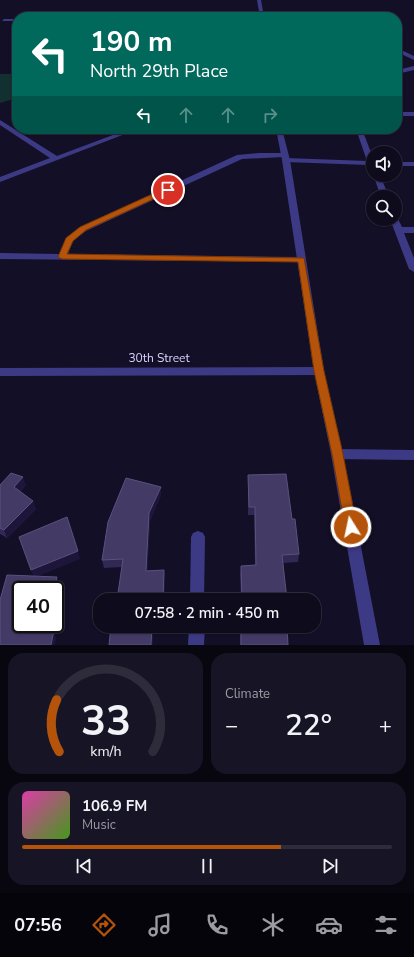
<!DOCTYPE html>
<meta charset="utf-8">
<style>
:root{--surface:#0e0b1c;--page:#171425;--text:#f1f3f6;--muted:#9b9ba3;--line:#2e2b3b;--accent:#b45309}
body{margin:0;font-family:"Nunito Sans",sans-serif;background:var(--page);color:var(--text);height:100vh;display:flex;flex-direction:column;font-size:15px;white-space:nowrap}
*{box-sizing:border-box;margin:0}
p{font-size:13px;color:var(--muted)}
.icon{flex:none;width:22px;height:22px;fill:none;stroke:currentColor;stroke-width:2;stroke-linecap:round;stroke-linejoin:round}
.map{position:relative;height:645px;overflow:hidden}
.sheet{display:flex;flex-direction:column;gap:8px;padding:8px;background:#08060f;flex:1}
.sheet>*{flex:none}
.top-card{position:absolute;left:12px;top:12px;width:390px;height:122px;border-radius:16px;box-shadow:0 1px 3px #0004,0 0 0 1px var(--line);background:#00695c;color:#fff;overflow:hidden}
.buttons{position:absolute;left:366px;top:146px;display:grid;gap:8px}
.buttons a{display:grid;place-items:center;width:36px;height:36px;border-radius:50%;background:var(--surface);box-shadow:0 1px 3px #0004,0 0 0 1px var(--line);font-size:20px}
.speed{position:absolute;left:12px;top:581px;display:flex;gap:8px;font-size:20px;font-weight:700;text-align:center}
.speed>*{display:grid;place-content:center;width:52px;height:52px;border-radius:50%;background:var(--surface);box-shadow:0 1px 3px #0004,0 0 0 1px var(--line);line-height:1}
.speed .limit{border:2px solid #111;border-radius:6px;background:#fff;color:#111}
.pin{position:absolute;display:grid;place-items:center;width:34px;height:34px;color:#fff;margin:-17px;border:2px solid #fff;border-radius:50%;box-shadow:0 1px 4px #0007}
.me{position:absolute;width:44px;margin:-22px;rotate:350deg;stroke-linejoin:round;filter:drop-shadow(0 0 3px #0008)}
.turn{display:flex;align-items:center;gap:14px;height:84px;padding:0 12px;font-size:18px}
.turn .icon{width:52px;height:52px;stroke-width:2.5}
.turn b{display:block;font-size:28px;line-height:34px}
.lanes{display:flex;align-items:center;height:38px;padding:0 12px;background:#0003;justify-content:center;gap:20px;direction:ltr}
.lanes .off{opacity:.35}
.big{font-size:30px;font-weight:600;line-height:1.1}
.sheet .card{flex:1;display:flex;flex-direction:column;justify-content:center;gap:6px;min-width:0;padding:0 14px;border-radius:16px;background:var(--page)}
.sheet .dial{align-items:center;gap:0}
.dial svg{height:104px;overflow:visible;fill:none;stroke:var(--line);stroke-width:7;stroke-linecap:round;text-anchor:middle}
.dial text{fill:var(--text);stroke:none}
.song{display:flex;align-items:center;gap:12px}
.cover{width:48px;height:48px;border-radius:6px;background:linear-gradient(135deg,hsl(320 70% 55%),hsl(100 70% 35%))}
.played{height:4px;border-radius:2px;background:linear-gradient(90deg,var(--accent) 70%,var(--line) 70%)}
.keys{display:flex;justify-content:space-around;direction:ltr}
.heat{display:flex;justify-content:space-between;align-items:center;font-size:22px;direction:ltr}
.sheet .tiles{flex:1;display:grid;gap:8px;grid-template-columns:1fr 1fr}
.card:last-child{grid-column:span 2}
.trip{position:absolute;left:93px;top:593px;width:228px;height:40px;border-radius:16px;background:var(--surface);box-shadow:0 1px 3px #0004,0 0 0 1px var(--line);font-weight:600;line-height:40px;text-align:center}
.dock{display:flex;height:64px;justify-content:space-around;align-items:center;background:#06040b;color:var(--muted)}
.dock .icon{width:28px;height:28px}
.dock .selected{color:var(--accent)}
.dock b{font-size:18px;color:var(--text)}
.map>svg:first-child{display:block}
.green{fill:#12302f}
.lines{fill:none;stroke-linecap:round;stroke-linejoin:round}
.minor{fill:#3d3a85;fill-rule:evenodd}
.tertiary{fill:#3d3a85;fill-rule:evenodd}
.wall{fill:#312854}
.shaded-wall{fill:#1d163a}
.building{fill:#433a66;stroke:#5a527e}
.route{fill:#b45309;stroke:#753606}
.labels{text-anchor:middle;stroke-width:4;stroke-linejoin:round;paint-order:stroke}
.street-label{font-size:12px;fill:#d9d4ff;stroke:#130f26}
</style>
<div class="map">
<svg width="414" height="645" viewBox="0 0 414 645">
<rect width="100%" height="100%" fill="#130f26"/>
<path class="green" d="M0,74H17V98L0,103Z"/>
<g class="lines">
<path class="minor" d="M4,19H17V21H2Z
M397,48L414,56V60L397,52Z
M414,66V70L397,74V70Z
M397,112H414V116H397Z
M0,120L57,156L129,129H138L0,182V177L50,158L0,125Z
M356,129H362L373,158V170H370L368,165L286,162L282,160L286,158L367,161Z
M259,153H284L288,155L284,157L242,159L86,231L73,241L68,254L301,257L305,260L304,262L0,259V253L59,254L66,238L80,227L237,155Z
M395,162H414V166H395Z
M373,174L380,175L389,197H381Z
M395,217L398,219L402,227H414V233H404L414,258V272L409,269L390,219H395Z
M319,367L323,368L324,371L323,374L319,375L0,376V368Z
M337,449L414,450V460L337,459L333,458L331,454L333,450Z
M198,531L203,533L205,537L204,600H190L191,537L193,533Z
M189,626H205L204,645H188Z"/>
<path class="tertiary" d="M257,0H261L264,17H260Z
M276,129H282L290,160L324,371L343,454L380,645H364L331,454L314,371L282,160Z"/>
</g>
<path class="wall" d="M248,475L292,519L299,554L298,562L283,563L287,600H241L240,574L241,566L255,565L254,515H248Z
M0,485H26L20,492L36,509L7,538L0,534Z
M161,495L150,521L147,571L164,570L165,578L164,600H117L122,567L104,568L102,560Z
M240,626H287L288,645H240Z"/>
<path class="shaded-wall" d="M23,477L26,485L17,495L14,487Z
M161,487V495L150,521L147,578L146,571L149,513Z
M33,501L36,509L7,538L4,530Z
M78,551L80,559L34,578L31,570Z
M164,570L165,578L164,600H163Z
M57,577L59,584L55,607V590H54Z
M48,624H52L49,638L47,630Z
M152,626H154L153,645H151Z
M54,630L56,638L55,645H51Z"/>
<path class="building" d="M11,473L23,477L14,487L33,501L4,530L0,528V485Z
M286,474L292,519H295L299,554L282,555L287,600H242L241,566L256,565L255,507H249L248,475Z
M126,478L161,487L149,513L146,571L164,570L163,600H117L123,559L102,560L108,522Z
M67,517L78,551L31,570L19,537Z
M7,575L57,577L54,590H21V624H48L47,630H54L51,645H0V600Z
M111,626H152L151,645H109Z
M241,626H287L288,645H241Z"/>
<path class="route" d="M168,187L171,188V191L86,230L73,241L67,254L304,258L324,371L343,454L357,527L355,531L351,532L346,531L345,527L332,454L314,371L298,262L62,259L58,257L66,238L80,227Z"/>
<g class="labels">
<g class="street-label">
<text x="159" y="362">30th Street</text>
</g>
</g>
</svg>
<div class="buttons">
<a><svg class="icon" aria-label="sound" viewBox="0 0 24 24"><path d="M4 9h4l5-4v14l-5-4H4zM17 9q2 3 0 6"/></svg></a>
<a><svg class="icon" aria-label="search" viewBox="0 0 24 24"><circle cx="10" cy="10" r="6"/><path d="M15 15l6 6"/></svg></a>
</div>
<div class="speed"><div class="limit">40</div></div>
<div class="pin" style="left:168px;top:190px;background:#d93025"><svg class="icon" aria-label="arrive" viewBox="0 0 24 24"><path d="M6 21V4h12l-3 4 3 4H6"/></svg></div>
<svg class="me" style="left:351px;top:527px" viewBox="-20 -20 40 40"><circle r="17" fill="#b45309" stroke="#fff" stroke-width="3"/><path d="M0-11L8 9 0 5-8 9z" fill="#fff"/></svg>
<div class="trip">07:58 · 2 min · 450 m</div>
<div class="top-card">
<div class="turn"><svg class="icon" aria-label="left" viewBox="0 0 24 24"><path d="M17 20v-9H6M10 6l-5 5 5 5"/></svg><div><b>190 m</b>North 29th Place</div></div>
<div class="lanes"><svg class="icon" aria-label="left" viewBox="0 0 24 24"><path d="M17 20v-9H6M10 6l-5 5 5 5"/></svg><svg class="icon off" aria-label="ahead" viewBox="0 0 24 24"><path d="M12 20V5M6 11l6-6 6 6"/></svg><svg class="icon off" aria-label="ahead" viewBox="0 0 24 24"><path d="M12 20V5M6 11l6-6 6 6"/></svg><svg class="icon off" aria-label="right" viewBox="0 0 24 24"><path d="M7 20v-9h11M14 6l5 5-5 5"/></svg></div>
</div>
</div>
<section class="sheet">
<div class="tiles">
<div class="card dial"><svg viewBox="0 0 100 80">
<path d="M14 69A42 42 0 1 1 86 69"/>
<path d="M14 69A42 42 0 0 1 12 29" stroke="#b45309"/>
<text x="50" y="56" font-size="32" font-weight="700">33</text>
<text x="50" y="72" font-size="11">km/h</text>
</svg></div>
<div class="card"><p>Climate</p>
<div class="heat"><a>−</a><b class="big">22°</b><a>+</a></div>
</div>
<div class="card">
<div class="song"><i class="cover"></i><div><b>106.9 FM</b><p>Music</p></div></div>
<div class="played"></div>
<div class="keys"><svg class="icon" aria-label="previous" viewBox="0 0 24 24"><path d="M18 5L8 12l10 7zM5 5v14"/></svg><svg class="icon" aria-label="pause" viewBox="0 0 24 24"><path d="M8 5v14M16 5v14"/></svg><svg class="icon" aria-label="next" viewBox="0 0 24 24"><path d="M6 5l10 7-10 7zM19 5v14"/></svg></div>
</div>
</div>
</section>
<nav class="dock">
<b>07:56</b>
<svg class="icon selected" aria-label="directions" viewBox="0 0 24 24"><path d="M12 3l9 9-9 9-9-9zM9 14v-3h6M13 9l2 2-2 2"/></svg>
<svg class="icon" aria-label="music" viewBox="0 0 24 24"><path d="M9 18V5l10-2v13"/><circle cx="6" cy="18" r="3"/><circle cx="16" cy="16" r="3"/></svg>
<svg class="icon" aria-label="phone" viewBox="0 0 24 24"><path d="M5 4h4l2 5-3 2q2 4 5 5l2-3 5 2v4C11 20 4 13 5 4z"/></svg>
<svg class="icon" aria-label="climate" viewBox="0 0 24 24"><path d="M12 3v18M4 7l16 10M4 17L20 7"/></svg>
<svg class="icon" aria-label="car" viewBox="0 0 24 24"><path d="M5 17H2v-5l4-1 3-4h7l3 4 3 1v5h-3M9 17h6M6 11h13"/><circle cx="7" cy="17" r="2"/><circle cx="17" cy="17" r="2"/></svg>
<svg class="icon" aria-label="filters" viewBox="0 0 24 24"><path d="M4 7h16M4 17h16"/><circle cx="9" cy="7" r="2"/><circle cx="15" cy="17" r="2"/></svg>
</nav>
